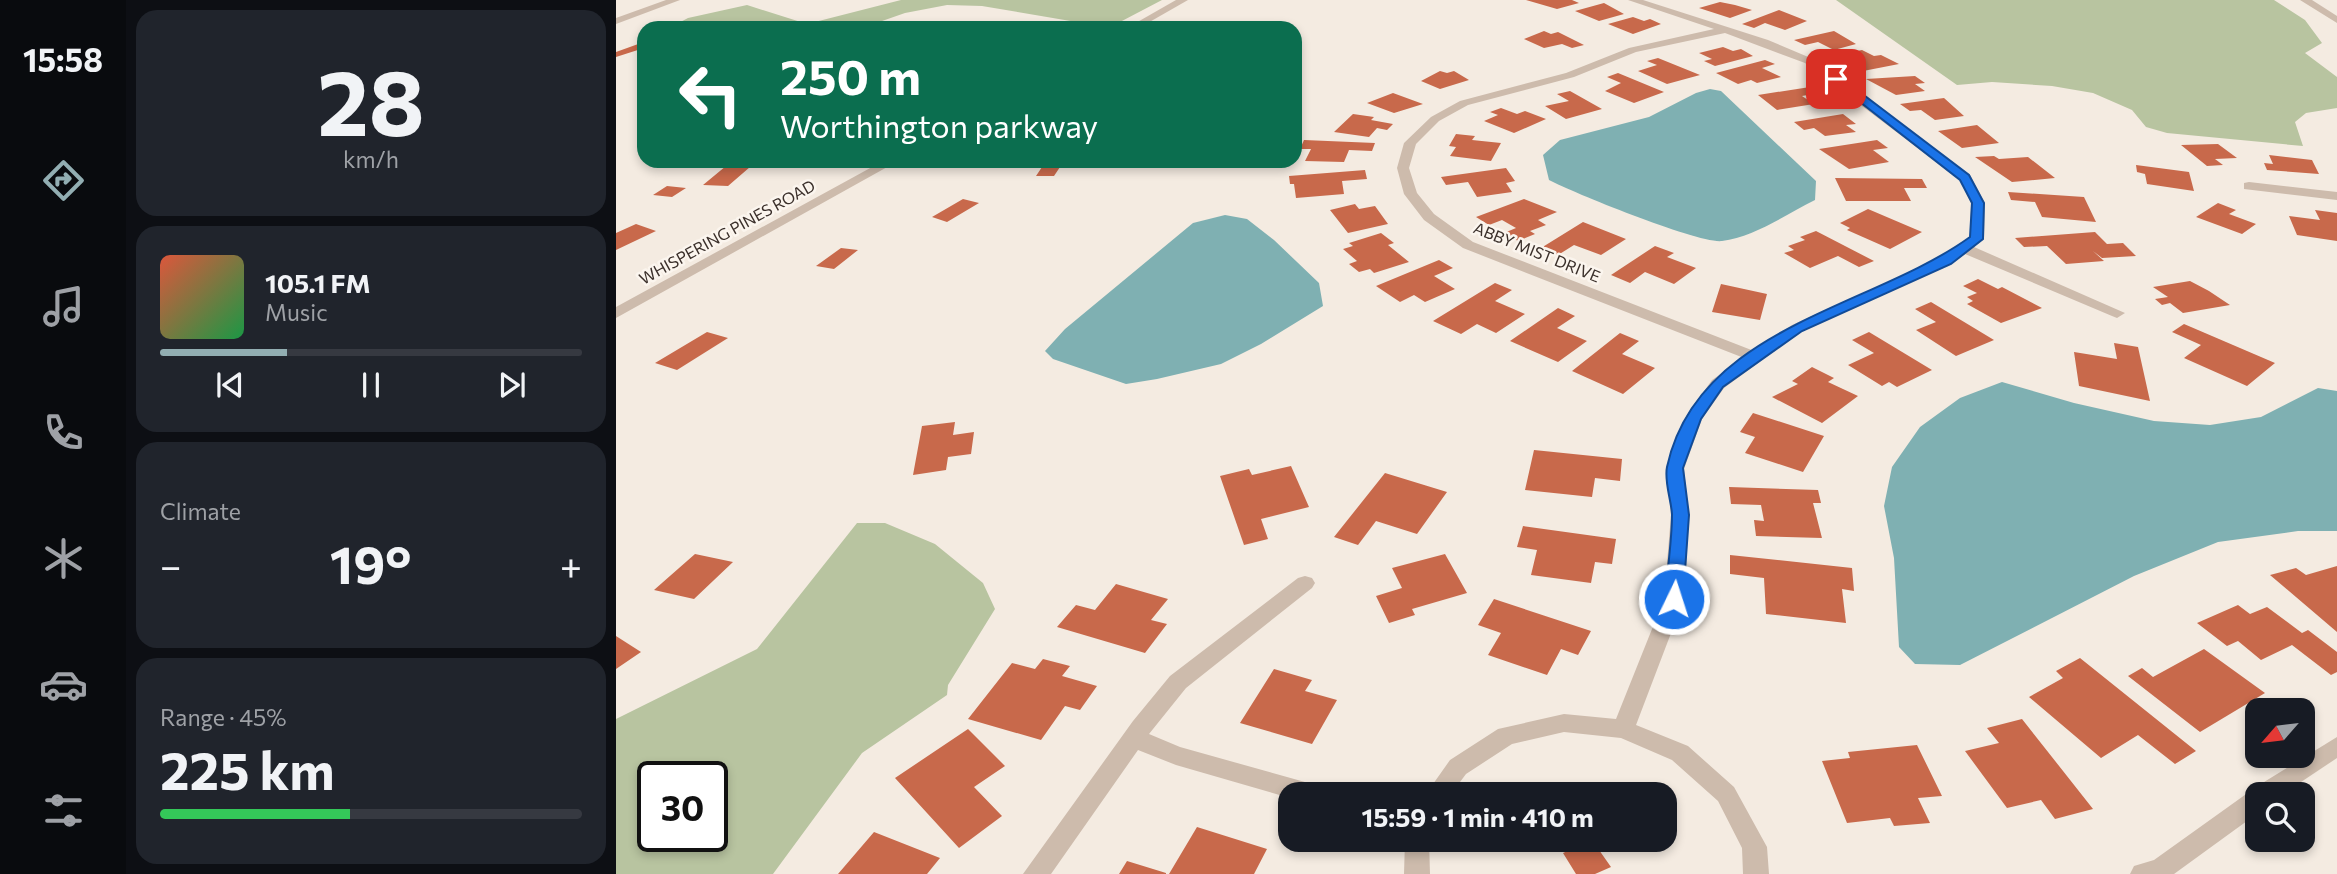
<!DOCTYPE html>
<meta charset="utf-8">
<style>
:root{--surface:#171b24;--page:#20242c;--text:#f1f3f6;--muted:#9ea1a6;--line:#363941;--accent:#92aeb2}
body{margin:0;font-family:Commissioner,sans-serif;background:var(--page);color:var(--text);height:100vh;display:flex;flex-direction:column;font-size:26px;white-space:nowrap}
*{box-sizing:border-box;margin:0}
p{font-size:23px;color:var(--muted)}
.icon{flex:none;width:38px;height:38px;fill:none;stroke:currentColor;stroke-width:2;stroke-linecap:round;stroke-linejoin:round}
.map{position:relative;flex:1;overflow:hidden}
.details{display:flex;flex-direction:column;gap:10px;padding:10px;background:#0d0f14;width:490px}
.details>*{flex:none}
.hud{position:absolute;left:21px;top:21px;width:665px;height:147px;border-radius:21px;box-shadow:0 4px 10px #0003;background:#0b6e4f;color:#fff;overflow:hidden}
.needle{width:46px;rotate:242deg}
.controls{position:absolute;left:1629px;top:698px;display:grid;gap:14px}
.controls a{display:grid;place-items:center;width:70px;height:70px;border-radius:14px;background:var(--surface);box-shadow:0 4px 10px #0003;font-size:35px}
.speed{position:absolute;left:21px;top:761px;display:flex;gap:14px;font-size:35px;font-weight:700;text-align:center}
.speed>*{display:grid;place-content:center;width:91px;height:91px;border-radius:50%;background:var(--surface);box-shadow:0 4px 10px #0003;line-height:1}
.speed .limit{border:4px solid #111;border-radius:10px;background:#fff;color:#111}
.pin{position:absolute;display:grid;place-items:center;width:60px;height:60px;color:#fff;margin:-30px;border-radius:14px;box-shadow:0 4px 10px #0006}
.me{position:absolute;width:77px;margin:-38px;rotate:4deg;stroke-linejoin:round;filter:drop-shadow(0 0 5px #0008)}
.turn{display:flex;align-items:center;gap:24px;height:147px;padding:0 28px;font-size:32px}
.turn .icon{width:91px;height:91px;stroke-width:2.5}
.turn b{display:block;font-size:49px;line-height:60px}
.big{font-size:52px;font-weight:700;line-height:1.1}
.details .widget{flex:1;display:flex;flex-direction:column;justify-content:center;gap:10px;min-width:0;padding:0 24px;border-radius:21px;background:var(--page)}
.details .dial{align-items:center;gap:0}
.dial b{font-size:91px;line-height:1}
.song{display:flex;align-items:center;gap:21px}
.cover{width:84px;height:84px;border-radius:10px;background:linear-gradient(135deg,hsl(10 70% 55%),hsl(140 70% 35%))}
.played{height:7px;border-radius:4px;background:linear-gradient(90deg,var(--accent) 30%,var(--line) 30%)}
.keys{display:flex;justify-content:space-around;direction:ltr}
.heat{display:flex;justify-content:space-between;align-items:center;font-size:38px;direction:ltr}
.charge{height:10px;border-radius:5px;background:linear-gradient(90deg,#34c759 45%,var(--line) 0)}
.trip{position:absolute;left:662px;top:782px;width:399px;height:70px;border-radius:21px;background:var(--surface);box-shadow:0 4px 10px #0003;font-weight:700;line-height:70px;text-align:center}
main{display:flex;flex:1;min-height:0}
.tabs{display:flex;flex-direction:column;width:126px;justify-content:space-around;align-items:center;background:#090b0e;color:var(--muted)}
.tabs .icon{width:49px;height:49px}
.tabs .active{color:var(--accent)}
.tabs b{font-size:32px;color:var(--text)}
.map>svg:first-child{display:block}
.green{fill:#b8c4a0;fill-rule:evenodd}
.water{fill:#7fb0b2}
.building{fill:#c8694b}
.lines{fill:none;stroke-linecap:round;stroke-linejoin:round}
.minor{fill:#cdbbac;fill-rule:evenodd}
.route{fill:#1a73e8;stroke:#114b97;stroke-width:2}
.labels{text-anchor:middle;stroke-width:5;stroke-linejoin:round;paint-order:stroke}
.far-street-label{font-size:16px;fill:#3b302b;stroke:#fbf5ee}
</style>
<main>
<nav class="tabs">
<b>15:58</b>
<svg class="icon active" aria-label="directions" viewBox="0 0 24 24"><path d="M12 3l9 9-9 9-9-9zM9 14v-3h6M13 9l2 2-2 2"/></svg>
<svg class="icon" aria-label="music" viewBox="0 0 24 24"><path d="M9 18V5l10-2v13"/><circle cx="6" cy="18" r="3"/><circle cx="16" cy="16" r="3"/></svg>
<svg class="icon" aria-label="phone" viewBox="0 0 24 24"><path d="M5 4h4l2 5-3 2q2 4 5 5l2-3 5 2v4C11 20 4 13 5 4z"/></svg>
<svg class="icon" aria-label="climate" viewBox="0 0 24 24"><path d="M12 3v18M4 7l16 10M4 17L20 7"/></svg>
<svg class="icon" aria-label="car" viewBox="0 0 24 24"><path d="M5 17H2v-5l4-1 3-4h7l3 4 3 1v5h-3M9 17h6M6 11h13"/><circle cx="7" cy="17" r="2"/><circle cx="17" cy="17" r="2"/></svg>
<svg class="icon" aria-label="filters" viewBox="0 0 24 24"><path d="M4 7h16M4 17h16"/><circle cx="9" cy="7" r="2"/><circle cx="15" cy="17" r="2"/></svg>
</nav>
<section class="details">
<div class="widget dial"><b>28</b><p>km/h</p></div>
<div class="widget">
<div class="song"><i class="cover"></i><div><b>105.1 FM</b><p>Music</p></div></div>
<div class="played"></div>
<div class="keys"><svg class="icon" aria-label="previous" viewBox="0 0 24 24"><path d="M18 5L8 12l10 7zM5 5v14"/></svg><svg class="icon" aria-label="pause" viewBox="0 0 24 24"><path d="M8 5v14M16 5v14"/></svg><svg class="icon" aria-label="next" viewBox="0 0 24 24"><path d="M6 5l10 7-10 7zM19 5v14"/></svg></div>
</div>
<div class="widget"><p>Climate</p>
<div class="heat"><a>−</a><b class="big">19°</b><a>+</a></div>
</div>
<div class="widget"><p>Range · 45%</p><b class="big">225 km</b><div class="charge"></div></div>
</section>
<div class="map">
<svg width="1721" height="874" viewBox="0 0 1721 874">
<rect width="100%" height="100%" fill="#f4ebe1"/>
<path class="green" d="M285,0H546L504,22L484,26L366,6L331,5L289,13L246,28H53L72,18L131,5L191,24Z
M1220,0H1658L1689,20L1706,43L1689,53L1721,77V108L1690,113L1679,122L1687,146L1551,133L1530,127L1516,110L1477,93L1436,86L1376,82L1341,85Z
M241,523H269L319,544L367,583L379,609L332,685L331,695L246,753L157,874H0V719L141,649ZM37,777H96V836H37Z"/>
<path class="water" d="M1094,89L1105,91L1200,181L1199,200C1171,214 1138,237 1106,241C1083,244 958,193 933,180L927,155L944,140L1033,117L1080,93Z
M609,215L631,219L658,240L703,283L707,306L645,344L605,364L541,379L510,384L437,359L429,351L449,329L577,223Z
M1386,382L1458,403L1538,421L1594,425L1645,417L1702,388L1721,391V531H1682L1602,542L1518,576L1344,665L1299,664L1283,647L1278,558L1268,506L1276,467L1304,427L1344,398Z"/>
<path class="building" d="M910,0H956L963,3L941,9Z
M1104,2L1119,5L1136,10L1114,18L1083,8Z
M988,3L1008,14L983,21L959,11Z
M1163,10L1191,21L1169,30L1149,23L1138,28L1126,24Z
M1017,17L1028,21L1034,19L1045,24L1017,34L992,24Z
M928,31L935,34L942,32L968,45L956,48L946,44L928,48L908,39Z
M1218,31L1240,44L1218,50L1202,42L1189,45L1178,40Z
M25,43L28,48L0,57V52Z
M1107,47L1117,51L1125,49L1137,56L1099,66L1088,61L1096,59L1083,53Z
M1246,50L1258,56L1265,55L1283,64L1242,72L1219,55Z
M1042,58L1084,75L1051,84L1022,71L1041,65L1031,61Z
M1149,60L1159,64L1146,68L1165,77L1141,83L1135,80L1122,84L1100,73Z
M824,71L831,73L838,71L853,80L824,89L805,81Z
M1002,73L1048,92L1018,103L989,91L1005,83L991,77Z
M1299,76L1309,83L1299,84L1309,91L1280,95L1250,79Z
M1194,87L1203,93L1186,96L1198,104L1161,110L1142,95Z
M954,91L986,109L950,119L929,106L953,101L941,94Z
M777,93L807,104L778,113L751,103Z
M1328,98L1348,116L1319,120L1305,110L1294,111L1284,104Z
M885,108L901,114L909,111L930,119L898,133L868,121L882,115L874,112Z
M737,114L758,117L755,120L777,124L771,130L761,128L753,137L718,132Z
M1227,114L1240,124L1230,125L1240,132L1209,136L1198,128L1188,130L1178,122Z
M1361,125L1383,143L1346,148L1322,131Z
M840,134L859,136L856,140L885,143L875,161L834,156L840,147L833,146Z
M688,140L759,143L756,151L733,150L728,162L689,161L695,149H684Z
M1261,140L1272,148L1257,150L1273,162L1233,169L1203,149Z
M1602,144L1621,158L1599,159L1607,165L1591,166L1565,145Z
M1653,155L1696,160L1703,174L1651,170L1648,163L1657,164Z
M1378,156L1383,159L1412,157L1439,178L1396,182L1359,157Z
M430,161H448L438,176H420Z
M1520,165L1573,172L1578,191L1531,184L1529,174L1521,172Z
M110,166L134,167L112,186L87,185Z
M890,168L899,181L890,183L896,192L861,197L852,182L830,185L825,177Z
M749,170L751,179L726,181L728,194L680,198L678,184H674L673,176Z
M1219,178L1306,179L1311,188H1288L1295,201H1230Z
M51,186L70,188L56,197L37,195Z
M1392,192L1468,197L1480,222L1426,217L1419,202L1395,200Z
M347,199L363,203L331,222L316,217Z
M908,199L941,212L922,220L930,225L914,231L919,234L902,241L888,233L900,228L886,220L873,225L860,217Z
M1602,203L1620,210L1613,214L1640,224L1626,234L1580,217Z
M739,204L743,209L759,206L772,224L732,233L714,210Z
M1252,209L1306,232L1274,249L1231,230L1234,228L1224,223Z
M1699,210L1721,213V241L1681,235L1673,216L1704,220Z
M967,222L1010,239L985,255L958,245L942,255L925,248Z
M20,224L40,231L0,250V233Z
M1200,231L1258,261L1243,267L1222,256L1194,268L1168,253L1178,250L1172,246L1189,240L1184,237Z
M1479,232L1491,244L1507,243L1520,256L1486,258L1477,251L1488,261L1450,264L1431,246L1408,247L1399,238Z
M765,233L778,243L772,245L793,262L758,273L754,269L743,272L733,264L741,261L727,249L737,246L733,243Z
M1039,246L1058,253L1051,257L1080,268L1058,284L1029,272L1014,283L995,275Z
M225,248L242,250L218,269L200,266Z
M823,260L837,268L818,276L839,289L809,302L798,295L784,302L760,286Z
M1362,279L1382,289L1386,287L1426,308L1385,323L1351,304L1357,301L1351,297L1361,293L1347,286Z
M1574,281L1593,291L1614,305L1567,313L1554,303L1546,305L1539,299L1552,297L1537,287Z
M879,283L896,290L879,301L909,314L880,333L861,324L845,334L817,321Z
M1105,284L1151,294L1144,320L1096,312Z
M1315,302L1378,340L1340,356L1300,330L1320,322L1299,309Z
M942,308L959,316L941,328L971,341L942,362L894,341Z
M1568,324L1659,363L1631,386L1568,358L1585,345L1556,332Z
M91,332L112,338L61,370L39,363Z
M1253,332L1316,370L1281,387L1273,382L1266,386L1232,365L1258,353L1236,340Z
M1004,333L1023,341L1006,354L1039,368L1007,394L956,371Z
M1498,343L1522,347L1534,401L1463,386L1458,352L1501,359Z
M1196,367L1218,378L1212,382L1242,396L1206,423L1156,397L1182,384L1176,381Z
M1137,413L1208,436L1187,472L1129,453L1139,437L1124,432Z
M339,422L337,435L358,432L355,454L332,457L330,470L297,475L306,426Z
M918,450L1006,459L1004,481L979,478L976,497L909,490Z
M675,466L693,507L645,519L652,539L628,545L604,476L633,469L636,475Z
M769,473L831,492L801,534L760,521L742,545L718,537Z
M1113,487L1202,490L1205,503H1197L1206,538L1140,536L1138,520L1148,521L1145,505L1115,504Z
M907,526L1000,539L996,564L979,562L975,583L915,575L921,550L901,547Z
M79,554L117,562L78,599L38,590Z
M829,554L851,593L796,609L799,615L773,623L760,596L786,588L776,568Z
M1114,555L1236,568L1238,591L1226,589L1230,623L1150,614L1148,578L1114,574Z
M1721,566V632L1654,575L1680,568L1690,575Z
M500,584L552,599L535,620L551,624L529,653L441,627L460,605L479,610Z
M878,599L975,631L962,655L945,649L931,675L872,655L885,633L862,625Z
M1622,605L1634,614L1651,607L1686,633L1692,630L1721,652V672L1715,675L1676,645L1645,660L1622,641L1611,646L1581,623Z
M0,636L25,652L0,669Z
M1588,649L1649,693L1584,732L1512,676L1526,668L1537,677Z
M1464,658L1580,751L1559,764L1522,735L1485,758L1413,697L1447,678L1440,671Z
M427,659L454,666L446,676L481,686L464,710L449,706L425,740L352,719L396,663L419,669Z
M658,669L696,680L689,691L721,700L696,744L624,723Z
M1406,719L1477,809L1439,819L1425,800L1391,808L1349,751L1383,743L1371,728Z
M352,729L389,766L358,787L386,816L343,848L279,778Z
M1301,745L1326,796L1302,798L1314,823L1278,826L1274,818L1231,823L1206,761L1234,758L1232,752Z
M581,827L651,849L638,874H553Z
M258,832L324,858L311,874H222Z
M976,840L995,867L979,874H960L947,853Z
M511,861L550,873V874H503Z"/>
<g class="lines">
<path class="minor" d="M50,0H64L0,24V18Z
M560,0H572L523,28H511Z
M1012,0H1027L1152,40L1197,59L1354,175L1369,203L1368,239L1358,247L1509,313L1501,318L1496,316L1349,254L1335,264L1186,331L1108,388L1086,419L1068,469L1073,515L1068,599L1020,725L1072,746L1118,787L1151,847L1153,874H1127L1126,848L1102,801L1056,760L1005,738L948,732L896,744L850,774L835,794H810L834,760L882,729L948,714L1000,719L1048,599L1055,515L1050,469L1071,415L1096,380L1128,358L847,248L808,220L788,194L781,168L788,143L815,117L844,101L950,73L1013,48L1098,29ZM1109,33L1189,63L1344,180L1355,203L1354,237L1325,258L1176,325L1138,351L857,242L818,214L801,193L793,168L800,144L823,121L852,105L958,77L1020,52Z
M1684,0H1696L1721,16V23Z
M267,161H282L0,318V307Z
M1633,182L1721,192V200L1628,189V183Z
M689,576L696,578L699,583L696,588L570,688L533,734L564,747L696,784L704,787L708,794H674V798L560,765L522,750L435,874H407L517,721L554,676L682,578Z
M1721,737V758L1667,794H1642V813L1558,874H1514L1518,866L1538,860L1640,787Z
M789,840H813L814,874H788Z"/>
</g>
<path class="route" d="M1217,77H1224L1353,175L1368,203L1367,239L1335,264L1186,331L1107,387L1085,419L1067,468L1073,515L1067,599L1064,604H1051L1049,599C1051,571 1056,542 1056,514C1055,499 1048,481 1051,467C1081,327 1256,308 1354,237L1356,203L1344,180L1217,81Z"/>
<g class="labels">
<g class="far-street-label">
<text transform="translate(111 232) rotate(-29)" y="6">WHISPERING PINES ROAD</text>
<text transform="translate(921 252) rotate(22)" y="6">ABBY MIST DRIVE</text>
</g>
</g>
</svg>
<div class="controls">
<a><svg class="needle" viewBox="-14 -14 28 28"><path d="M0-13l5 13h-10z" fill="#e53935"/><path d="M0 13l5-13h-10z" fill="#9ea1a6"/></svg></a>
<a><svg class="icon" aria-label="search" viewBox="0 0 24 24"><circle cx="10" cy="10" r="6"/><path d="M15 15l6 6"/></svg></a>
</div>
<div class="speed"><div class="limit">30</div></div>
<div class="pin" style="left:1220px;top:79px;background:#d93025"><svg class="icon" aria-label="arrive" viewBox="0 0 24 24"><path d="M6 21V4h12l-3 4 3 4H6"/></svg></div>
<svg class="me" style="left:1058px;top:599px" viewBox="-20 -20 40 40"><circle r="17" fill="#1a73e8" stroke="#fff" stroke-width="3"/><path d="M0-11L8 9 0 5-8 9z" fill="#fff"/></svg>
<div class="trip">15:59 · 1 min · 410 m</div>
<div class="hud">
<div class="turn"><svg class="icon" aria-label="left" viewBox="0 0 24 24"><path d="M17 20v-9H6M10 6l-5 5 5 5"/></svg><div><b>250 m</b>Worthington parkway</div></div>
</div>
</div>
</main>
